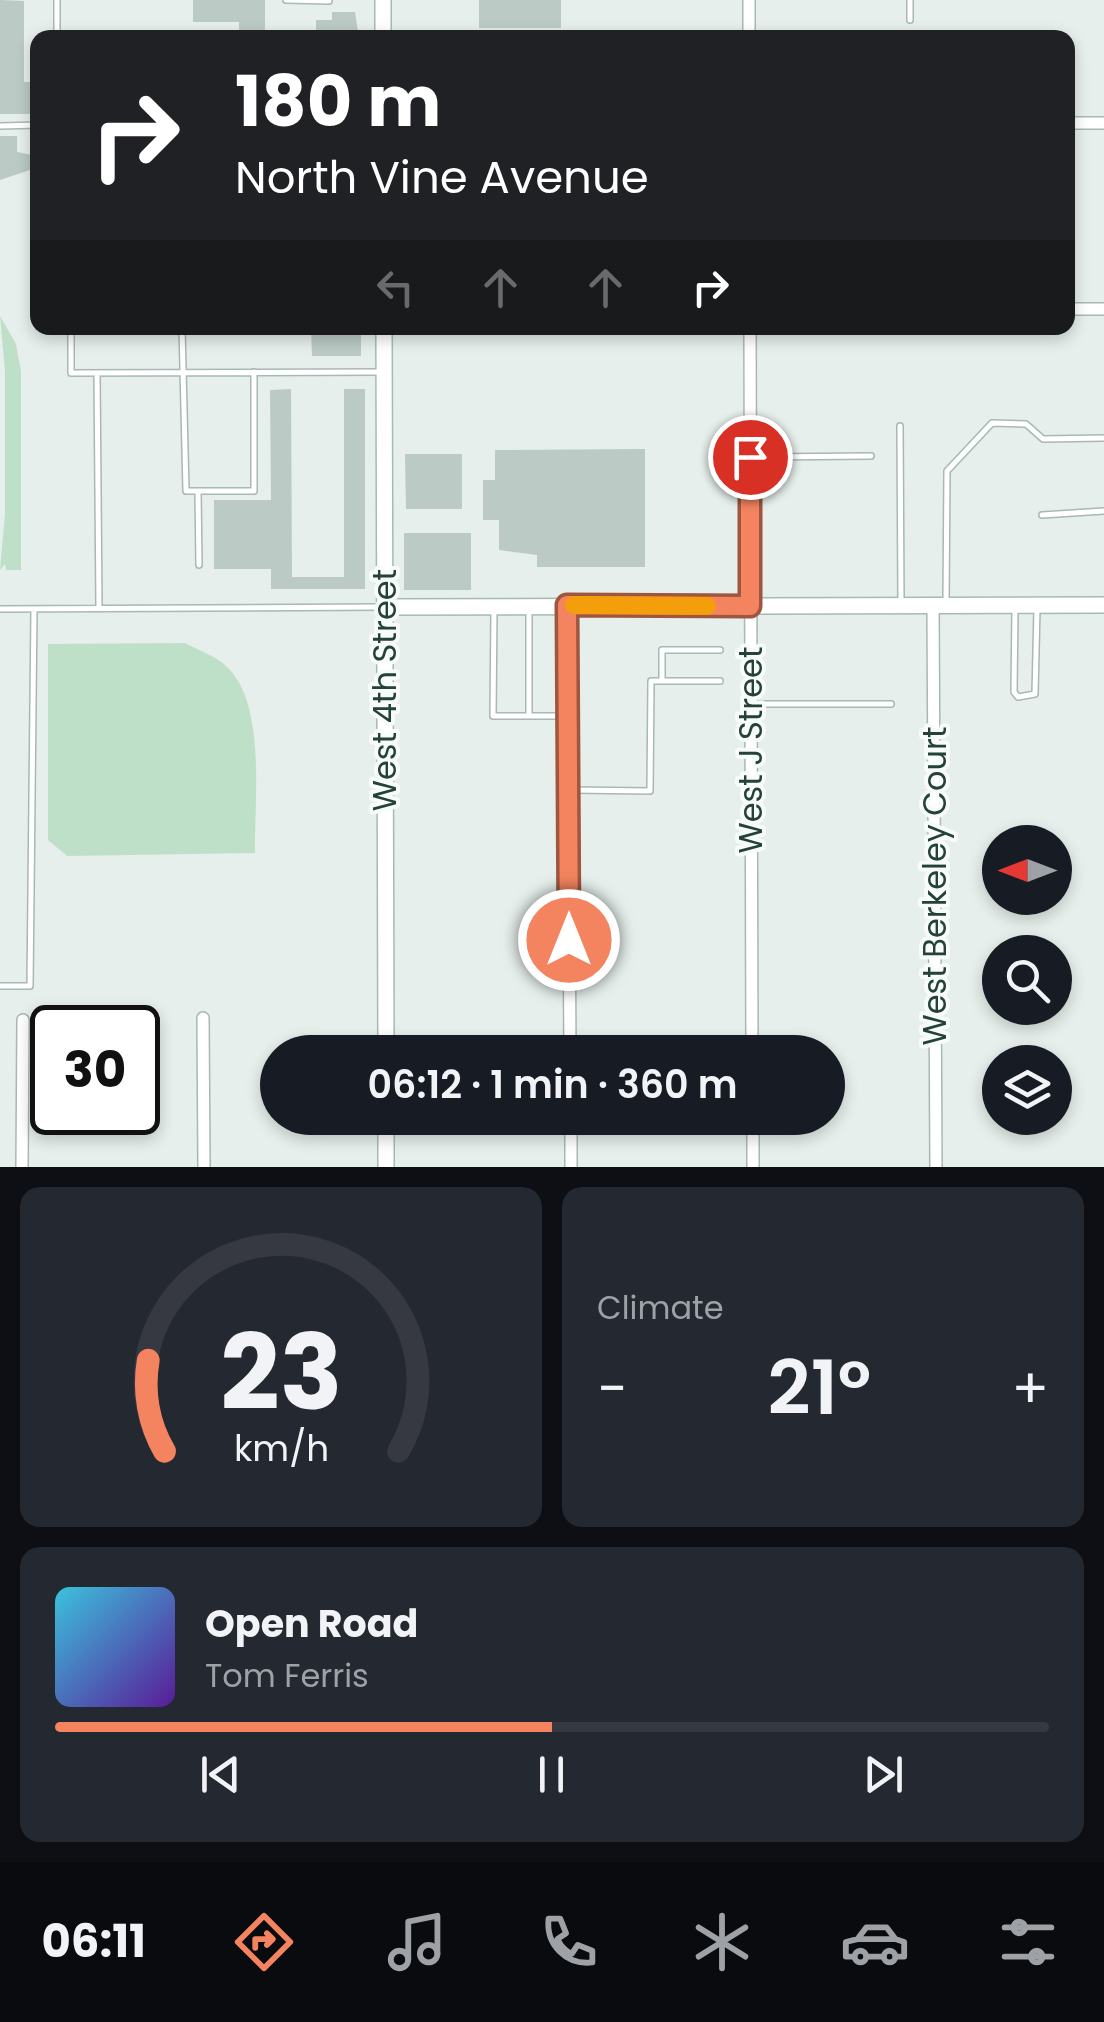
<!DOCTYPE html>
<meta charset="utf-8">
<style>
:root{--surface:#171b24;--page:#242831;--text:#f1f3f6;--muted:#9ea1a6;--line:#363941;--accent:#f4845f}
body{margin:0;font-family:Poppins,sans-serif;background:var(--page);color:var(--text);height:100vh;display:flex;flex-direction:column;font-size:38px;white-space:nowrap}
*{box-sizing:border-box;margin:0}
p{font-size:32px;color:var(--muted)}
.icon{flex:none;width:55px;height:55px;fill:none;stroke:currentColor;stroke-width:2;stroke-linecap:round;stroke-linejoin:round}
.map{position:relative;height:1167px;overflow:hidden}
.drawer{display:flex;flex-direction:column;gap:20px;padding:20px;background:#0d0f14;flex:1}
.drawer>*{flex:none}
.banner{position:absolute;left:30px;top:30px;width:1045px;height:305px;border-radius:20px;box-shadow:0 5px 15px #0003;background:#202124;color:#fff;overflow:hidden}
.needle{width:65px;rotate:270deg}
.tools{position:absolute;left:982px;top:825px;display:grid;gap:20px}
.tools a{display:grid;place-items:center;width:90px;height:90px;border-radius:50%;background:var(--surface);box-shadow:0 5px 15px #0003;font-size:50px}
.speed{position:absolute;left:30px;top:1005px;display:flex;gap:20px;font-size:50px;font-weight:700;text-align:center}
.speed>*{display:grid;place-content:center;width:130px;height:130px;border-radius:50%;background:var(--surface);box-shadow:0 5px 15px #0003;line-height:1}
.speed .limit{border:5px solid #111;border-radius:15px;background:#fff;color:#111}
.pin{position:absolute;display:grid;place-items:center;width:85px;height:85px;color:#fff;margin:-42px;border:5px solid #fff;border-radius:50%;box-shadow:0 2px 10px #0007}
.me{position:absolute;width:110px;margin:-55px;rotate:0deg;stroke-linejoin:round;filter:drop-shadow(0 0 8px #0008)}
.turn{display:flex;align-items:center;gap:35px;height:210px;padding:0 40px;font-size:45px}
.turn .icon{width:130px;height:130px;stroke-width:2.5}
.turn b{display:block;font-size:70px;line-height:85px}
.lanes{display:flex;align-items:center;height:95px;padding:0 40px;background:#0003;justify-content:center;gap:50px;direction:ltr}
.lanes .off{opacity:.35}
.big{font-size:75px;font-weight:600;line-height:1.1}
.drawer .widget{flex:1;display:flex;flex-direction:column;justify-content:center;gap:15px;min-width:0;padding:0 35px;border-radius:20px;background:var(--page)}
.drawer .dial{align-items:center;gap:0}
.dial svg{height:260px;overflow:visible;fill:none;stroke:var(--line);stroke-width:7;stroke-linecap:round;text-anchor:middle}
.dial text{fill:var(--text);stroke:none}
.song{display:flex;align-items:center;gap:30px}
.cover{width:120px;height:120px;border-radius:15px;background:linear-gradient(135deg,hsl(190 70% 55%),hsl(270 70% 35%))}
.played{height:10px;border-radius:5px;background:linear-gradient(90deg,var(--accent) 50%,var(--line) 50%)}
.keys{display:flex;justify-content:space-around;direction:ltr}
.heat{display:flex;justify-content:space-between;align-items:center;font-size:55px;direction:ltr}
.drawer .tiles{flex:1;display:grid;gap:20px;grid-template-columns:1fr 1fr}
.widget:last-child{grid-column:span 2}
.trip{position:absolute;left:260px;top:1035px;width:585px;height:100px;border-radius:50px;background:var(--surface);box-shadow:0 5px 15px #0003;font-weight:600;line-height:100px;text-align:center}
.dock{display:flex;height:160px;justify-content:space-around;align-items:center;background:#090b0e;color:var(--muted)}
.dock .icon{width:70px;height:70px}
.dock .active{color:var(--accent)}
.dock b{font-size:45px;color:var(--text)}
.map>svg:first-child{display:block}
.green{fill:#bfe0c8}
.building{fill:#bbcac4}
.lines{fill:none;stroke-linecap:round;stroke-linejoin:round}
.lane-casing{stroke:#a8b8b2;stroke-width:8}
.street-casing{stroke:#a8b8b2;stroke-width:14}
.secondary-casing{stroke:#a4bbb3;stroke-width:18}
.lane{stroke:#fff;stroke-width:5}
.street{stroke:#fff;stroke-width:11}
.secondary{stroke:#fff;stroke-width:15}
.route-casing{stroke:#9f563e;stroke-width:25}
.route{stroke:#f4845f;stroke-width:18}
.slow{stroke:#f59e0b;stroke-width:18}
.labels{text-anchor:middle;stroke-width:8;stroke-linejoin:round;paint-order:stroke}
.street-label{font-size:32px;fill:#24423a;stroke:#f7fbf9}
</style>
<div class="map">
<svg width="1104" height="1167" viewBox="0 0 1104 1167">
<rect width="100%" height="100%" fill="#e6efeb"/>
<path class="green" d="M0,316L16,344L21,371V570H6L5,564L0,570L5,514V371Z
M185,643C198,650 216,656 226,666C267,703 254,801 255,853L67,856L48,840V644Z"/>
<path class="building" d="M0,0L24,1V82H30V98H38V114H0Z
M193,0H265V38H239V22H193Z
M479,0H561V28H479Z
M332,12H355L359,38H316V20H332Z
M0,136H17V152L33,155V169L0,180Z
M311,328H361V356H312Z
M291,389L292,577H344V389H365V589H271V569H214V500H271L270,390Z
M645,449V567H537V555L499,550V520H483V480H495V450Z
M405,454H462V509H406Z
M404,533H471V590H404Z"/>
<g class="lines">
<defs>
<path id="lane" d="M286,0L329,1
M910,0V20
M57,38V0
M0,126L38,125
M71,328V373L381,372
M182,328L186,491H254V372
M97,373L99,609
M900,426L901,602
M753,457L871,456
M198,491L199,565
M1042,515L1104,511
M946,602L947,471L992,423L1026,424L1043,439L1104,438
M0,609L382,607
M494,609L493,716H529V609
M1015,609L1014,692L1018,697L1035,694L1037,608
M662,681V650H720
M753,704H891
M529,716H566
M571,790L650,791L651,681H720
M0,986H30L34,609"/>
<path id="street" d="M749,0V38
M1068,123H1104
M1068,309H1104
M750,328L752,1052
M567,605L570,1052
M933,605L936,1167
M203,1018L204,1167
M571,1118V1167
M753,1118V1167
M22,1167L23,1020"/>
<path id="secondary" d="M383,0V38
M384,328L386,1052
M385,607L1104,605
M386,1118V1167"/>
</defs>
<use href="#lane" class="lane-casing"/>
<use href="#street" class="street-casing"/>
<use href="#secondary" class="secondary-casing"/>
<use href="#lane" class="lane"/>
<use href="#street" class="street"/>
<use href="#secondary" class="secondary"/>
</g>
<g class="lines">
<defs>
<path id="route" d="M569,940L567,605L750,606V457"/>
</defs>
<use href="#route" class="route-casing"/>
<use href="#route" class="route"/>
<path class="slow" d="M574,605L707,606"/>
</g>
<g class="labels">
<g class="street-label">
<text transform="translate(385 690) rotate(-90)" y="11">West 4th Street</text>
<text transform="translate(751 750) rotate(-90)" y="11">West J Street</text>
<text transform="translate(935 886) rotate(-90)" y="11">West Berkeley Court</text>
</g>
</g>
</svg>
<div class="tools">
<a><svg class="needle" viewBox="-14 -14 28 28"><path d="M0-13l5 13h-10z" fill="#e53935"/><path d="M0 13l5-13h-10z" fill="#9ea1a6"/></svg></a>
<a><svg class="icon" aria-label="search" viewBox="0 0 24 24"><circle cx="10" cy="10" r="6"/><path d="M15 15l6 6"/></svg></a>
<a><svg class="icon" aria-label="layers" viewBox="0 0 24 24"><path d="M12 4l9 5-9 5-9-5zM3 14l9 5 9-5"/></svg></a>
</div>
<div class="speed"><div class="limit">30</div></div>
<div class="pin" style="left:750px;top:457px;background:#d93025"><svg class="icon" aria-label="arrive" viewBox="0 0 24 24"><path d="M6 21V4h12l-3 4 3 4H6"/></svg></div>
<svg class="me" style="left:569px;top:940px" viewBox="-20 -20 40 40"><circle r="17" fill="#f4845f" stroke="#fff" stroke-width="3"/><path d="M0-11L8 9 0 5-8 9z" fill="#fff"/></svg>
<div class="trip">06:12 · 1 min · 360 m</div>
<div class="banner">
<div class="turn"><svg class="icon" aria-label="right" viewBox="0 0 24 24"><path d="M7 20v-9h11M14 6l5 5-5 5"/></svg><div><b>180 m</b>North Vine Avenue</div></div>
<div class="lanes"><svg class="icon off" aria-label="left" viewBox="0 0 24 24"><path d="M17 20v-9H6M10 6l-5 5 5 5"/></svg><svg class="icon off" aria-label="ahead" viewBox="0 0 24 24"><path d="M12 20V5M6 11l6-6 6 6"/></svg><svg class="icon off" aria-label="ahead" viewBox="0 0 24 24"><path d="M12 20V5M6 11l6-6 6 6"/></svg><svg class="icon" aria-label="right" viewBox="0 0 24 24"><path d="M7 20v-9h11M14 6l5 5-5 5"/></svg></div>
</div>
</div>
<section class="drawer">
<div class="tiles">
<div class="widget dial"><svg viewBox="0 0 100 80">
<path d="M14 69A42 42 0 1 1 86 69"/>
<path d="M14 69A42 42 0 0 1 9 41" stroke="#f4845f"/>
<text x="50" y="56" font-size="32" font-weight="700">23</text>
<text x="50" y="72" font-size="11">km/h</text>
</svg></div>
<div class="widget"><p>Climate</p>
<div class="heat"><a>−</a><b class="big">21°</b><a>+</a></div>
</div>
<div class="widget">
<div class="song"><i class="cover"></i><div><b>Open Road</b><p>Tom Ferris</p></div></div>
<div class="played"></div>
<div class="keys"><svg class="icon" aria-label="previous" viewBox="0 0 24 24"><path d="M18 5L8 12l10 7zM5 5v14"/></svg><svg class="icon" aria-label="pause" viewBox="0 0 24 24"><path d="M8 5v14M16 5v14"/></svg><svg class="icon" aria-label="next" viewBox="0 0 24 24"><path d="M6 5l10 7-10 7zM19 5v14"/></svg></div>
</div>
</div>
</section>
<nav class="dock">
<b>06:11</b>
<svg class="icon active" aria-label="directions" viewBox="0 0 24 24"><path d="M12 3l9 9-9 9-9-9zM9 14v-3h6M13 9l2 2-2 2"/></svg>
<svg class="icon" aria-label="music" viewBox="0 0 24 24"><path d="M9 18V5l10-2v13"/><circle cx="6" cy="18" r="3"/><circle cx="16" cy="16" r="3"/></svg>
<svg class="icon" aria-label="phone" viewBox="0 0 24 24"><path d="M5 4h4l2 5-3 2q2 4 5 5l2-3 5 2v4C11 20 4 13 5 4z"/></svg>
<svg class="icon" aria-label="climate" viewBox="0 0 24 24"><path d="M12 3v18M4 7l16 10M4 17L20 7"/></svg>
<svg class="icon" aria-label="car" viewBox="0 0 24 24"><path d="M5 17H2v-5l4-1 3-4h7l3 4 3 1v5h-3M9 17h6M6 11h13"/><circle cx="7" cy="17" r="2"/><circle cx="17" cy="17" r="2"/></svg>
<svg class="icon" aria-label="filters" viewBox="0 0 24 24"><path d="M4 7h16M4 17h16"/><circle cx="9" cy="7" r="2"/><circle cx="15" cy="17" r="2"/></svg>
</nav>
